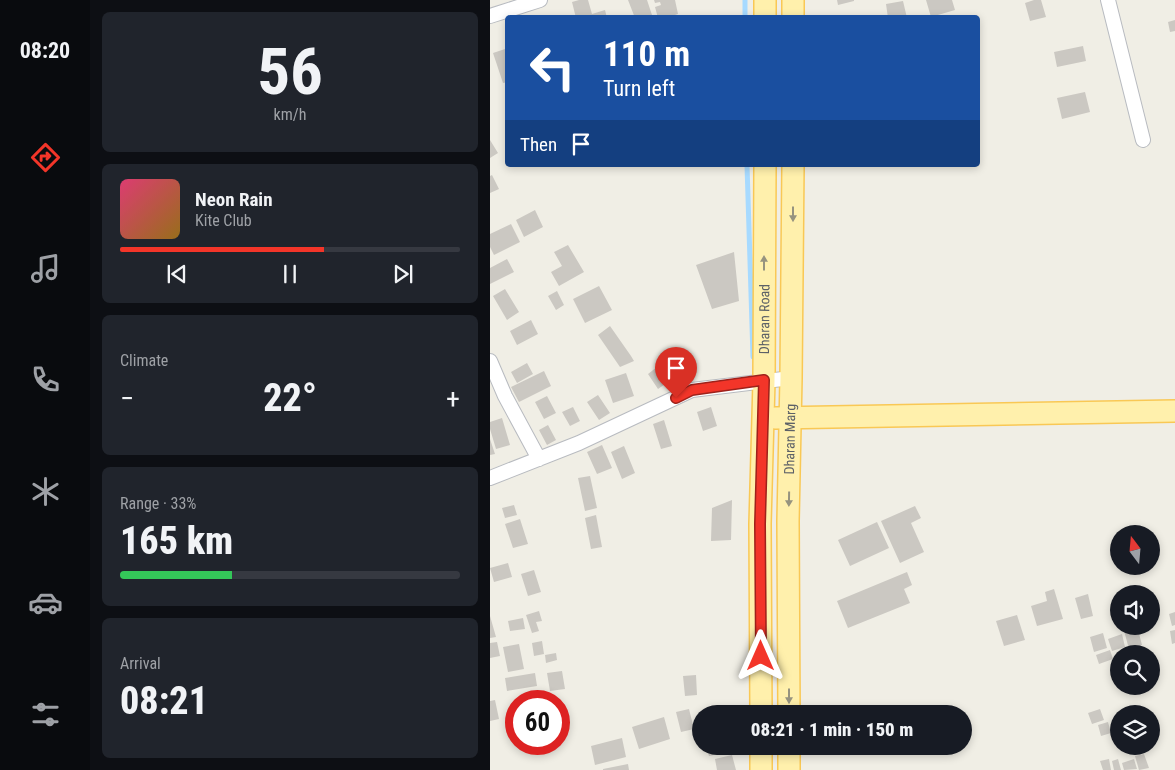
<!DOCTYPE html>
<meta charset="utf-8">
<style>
:root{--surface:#171b24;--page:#20242c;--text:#f1f3f6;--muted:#9ea1a6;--line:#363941;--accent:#f33529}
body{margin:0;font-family:"Roboto Condensed",sans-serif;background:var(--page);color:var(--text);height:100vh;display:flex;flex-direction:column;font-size:19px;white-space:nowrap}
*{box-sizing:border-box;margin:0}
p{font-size:16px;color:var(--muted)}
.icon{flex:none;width:28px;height:28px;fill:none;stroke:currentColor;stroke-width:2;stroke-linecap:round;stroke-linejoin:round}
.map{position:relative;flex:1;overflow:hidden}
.side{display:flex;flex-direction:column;gap:12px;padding:12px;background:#0d0f14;width:400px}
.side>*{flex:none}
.guide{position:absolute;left:15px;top:15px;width:475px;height:152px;border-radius:5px;box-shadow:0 2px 8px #0003;background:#1a4fa0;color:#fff;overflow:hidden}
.needle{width:32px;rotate:344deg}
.buttons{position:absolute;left:620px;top:525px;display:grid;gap:10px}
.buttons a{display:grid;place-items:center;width:50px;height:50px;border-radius:50%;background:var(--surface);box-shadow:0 2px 8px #0003;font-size:25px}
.speed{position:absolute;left:15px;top:690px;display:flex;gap:10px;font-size:25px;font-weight:700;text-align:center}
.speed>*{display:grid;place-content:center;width:65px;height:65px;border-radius:50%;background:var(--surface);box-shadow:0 2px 8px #0003;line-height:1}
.speed .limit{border:8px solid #d22;background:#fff;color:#111}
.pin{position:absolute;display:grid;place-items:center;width:42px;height:42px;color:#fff;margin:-51px -21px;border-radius:50% 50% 50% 0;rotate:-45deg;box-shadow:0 0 5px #0007}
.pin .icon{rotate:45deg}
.me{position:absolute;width:55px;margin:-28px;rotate:0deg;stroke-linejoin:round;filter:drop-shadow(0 0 4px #0008)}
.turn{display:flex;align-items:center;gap:18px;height:105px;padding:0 15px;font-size:22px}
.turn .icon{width:65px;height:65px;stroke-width:2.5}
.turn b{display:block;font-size:35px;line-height:42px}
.then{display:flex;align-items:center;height:48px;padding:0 15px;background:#0003;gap:10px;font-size:19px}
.big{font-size:38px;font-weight:800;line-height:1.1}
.side .tile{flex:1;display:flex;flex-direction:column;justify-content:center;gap:8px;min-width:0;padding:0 18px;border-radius:8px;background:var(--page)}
.side .dial{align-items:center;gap:0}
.dial b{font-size:65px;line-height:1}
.song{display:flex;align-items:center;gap:15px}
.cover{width:60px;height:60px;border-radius:8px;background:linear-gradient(135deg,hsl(340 70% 55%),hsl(40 70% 35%))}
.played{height:5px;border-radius:2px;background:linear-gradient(90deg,var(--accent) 60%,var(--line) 60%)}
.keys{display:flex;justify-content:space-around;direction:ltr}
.heat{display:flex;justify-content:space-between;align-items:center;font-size:28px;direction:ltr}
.charge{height:8px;border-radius:4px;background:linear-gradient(90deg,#34c759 33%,var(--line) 0)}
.trip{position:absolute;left:202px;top:705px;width:280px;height:50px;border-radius:25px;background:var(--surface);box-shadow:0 2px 8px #0003;font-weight:800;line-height:50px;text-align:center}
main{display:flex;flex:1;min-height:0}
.menu{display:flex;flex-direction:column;width:90px;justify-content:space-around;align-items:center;background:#090b0e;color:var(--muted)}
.menu .icon{width:35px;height:35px}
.menu .active{color:var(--accent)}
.menu b{font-size:22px;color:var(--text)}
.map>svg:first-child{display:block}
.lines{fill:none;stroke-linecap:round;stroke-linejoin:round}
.stream{stroke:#a7daff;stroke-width:5}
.building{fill:#cbc8c2}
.minor-casing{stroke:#b8bbc0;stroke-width:16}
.primary-casing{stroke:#f9c855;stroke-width:24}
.minor{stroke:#fff;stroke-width:14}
.primary{stroke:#fff0ac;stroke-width:21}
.oneway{fill:#96937f}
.route-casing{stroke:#9e221b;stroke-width:12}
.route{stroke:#f33529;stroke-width:9}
.labels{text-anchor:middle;stroke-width:4.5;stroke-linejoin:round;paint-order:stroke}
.street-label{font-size:14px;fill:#5d6167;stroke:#fff}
</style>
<main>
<nav class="menu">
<b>08:20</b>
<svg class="icon active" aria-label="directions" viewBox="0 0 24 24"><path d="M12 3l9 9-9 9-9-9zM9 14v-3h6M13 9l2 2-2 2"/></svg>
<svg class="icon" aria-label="music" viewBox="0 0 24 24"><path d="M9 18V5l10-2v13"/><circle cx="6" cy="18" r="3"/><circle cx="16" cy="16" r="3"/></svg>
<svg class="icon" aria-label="phone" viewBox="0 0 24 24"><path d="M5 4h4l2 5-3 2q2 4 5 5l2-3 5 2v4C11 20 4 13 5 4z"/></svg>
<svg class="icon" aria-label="climate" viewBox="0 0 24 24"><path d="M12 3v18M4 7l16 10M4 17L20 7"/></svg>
<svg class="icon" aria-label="car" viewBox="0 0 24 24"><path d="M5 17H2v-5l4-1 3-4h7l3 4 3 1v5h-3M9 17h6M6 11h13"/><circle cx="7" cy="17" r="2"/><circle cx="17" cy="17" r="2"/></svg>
<svg class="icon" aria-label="filters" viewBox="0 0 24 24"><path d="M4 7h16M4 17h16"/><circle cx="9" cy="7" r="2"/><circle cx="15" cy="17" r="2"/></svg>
</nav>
<section class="side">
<div class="tile dial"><b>56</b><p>km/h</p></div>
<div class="tile">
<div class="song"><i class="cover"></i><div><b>Neon Rain</b><p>Kite Club</p></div></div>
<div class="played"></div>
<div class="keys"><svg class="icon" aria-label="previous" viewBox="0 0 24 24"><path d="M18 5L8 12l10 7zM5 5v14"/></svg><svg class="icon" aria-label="pause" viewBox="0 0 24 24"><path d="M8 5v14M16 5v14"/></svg><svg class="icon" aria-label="next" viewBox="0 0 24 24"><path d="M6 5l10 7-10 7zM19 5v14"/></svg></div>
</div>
<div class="tile"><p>Climate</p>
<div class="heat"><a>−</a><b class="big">22°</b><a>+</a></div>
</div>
<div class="tile"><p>Range · 33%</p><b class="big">165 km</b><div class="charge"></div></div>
<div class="tile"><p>Arrival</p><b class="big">08:21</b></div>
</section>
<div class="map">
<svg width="685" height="770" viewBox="0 0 685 770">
<rect width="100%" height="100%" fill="#f0eee5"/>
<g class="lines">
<path class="stream" d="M255,0V18
M257,165L263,357"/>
</g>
<path class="building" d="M89,0H98L102,14L115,10L117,18H86L82,2Z
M138,0H157L163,18H145Z
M164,0H185L188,14L182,16L183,18H168L165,7L171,5L170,2L165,3Z
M347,0H364V1L348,5Z
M436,0H462L465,10L441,17Z
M544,0H551L556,17L540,21L535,3Z
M413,1L417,18H398L396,4Z
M685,20V31L680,32L678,22Z
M593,46L596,61L567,67L564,52Z
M18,48V82L13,83L3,53Z
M595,92L600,112L572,119L567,98Z
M0,140L8,153L0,158Z
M2,175L9,189L0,193V176Z
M45,210L53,227L34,237L26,220Z
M21,224L30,242L4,255L0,247V234Z
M78,245L94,272L69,286L61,272L72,266L64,252Z
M244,252L249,301L222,309L206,265Z
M17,259L24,272L0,284V268Z
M109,286L122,310L95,323L83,299Z
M15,289L29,312L17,320L3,296Z
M67,291L74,305L66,310L58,296Z
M41,320L48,334L27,345L20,331Z
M120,326L141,356L144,361L130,367L108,335Z
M37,363L43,374L27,383L21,372Z
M167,367L178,382L168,389L158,374Z
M54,371L61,386L29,402L21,387Z
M136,373L144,396L123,403L115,380Z
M108,395L120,413L109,420L97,402Z
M57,396L66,413L54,419L45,402Z
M83,407L90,421L80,426L72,412Z
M221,407L227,426L213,431L207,412Z
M12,418L20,445L6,449L0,429V422Z
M174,420L182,446L171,449L163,424Z
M58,425L66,440L57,445L49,430Z
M0,439L5,454L0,455Z
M112,445L122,468L107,474L97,452Z
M134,446L145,473L132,479L121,452Z
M100,476L107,508L95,511L88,478Z
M242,500L241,540L221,541L222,508Z
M24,505L27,515L15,518L12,508Z
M425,506L431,518L421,523L434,552L410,563L391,521Z
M106,515L112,547L101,549L95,518Z
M30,519L38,544L23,548L15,524Z
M387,522L399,548L360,566L348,540Z
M18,563L22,577L4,582L0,568Z
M44,570L51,592L38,596L31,574Z
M417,572L422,585L414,589L420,603L358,628L347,601Z
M564,589L573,619L547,626L541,606L557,601L555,592Z
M598,594L603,616L591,619L585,598Z
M49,611L52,621L46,622L49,631L42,633L36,615Z
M685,612V625L682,626L679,614Z
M527,615L535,640L514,646L506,621Z
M0,616L6,637L0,638Z
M33,618L35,629L20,631L18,621Z
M647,626L652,645L639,649L633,627Z
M685,630V643L682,644L680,631Z
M613,633L617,648L604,652L600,637Z
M632,634L635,647L622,651L618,639Z
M52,641L54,654L44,656L42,643Z
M7,642L10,656L0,658V643Z
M29,644L34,669L18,672L13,647Z
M620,650L623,659L609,664L606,655Z
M66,653L67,660L56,663L55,655Z
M72,671L75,689L60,691L57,673Z
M45,673L47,686L17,691L15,678Z
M206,675L207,695L195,696L193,676Z
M39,693L40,701H33L31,694Z
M59,694L61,701H50L49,697Z
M5,700L9,719L0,721V701Z
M26,704V716H22L20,705Z
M199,709L204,729L191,732L186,712Z
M610,709L614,720L602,724L598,713Z
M174,717L180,739L149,749L142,727Z
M618,722L621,733L611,736L608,725Z
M132,738L136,757L105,765L101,746Z
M216,746H231L233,753L219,756Z
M654,754L659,768L649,770L645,756Z
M242,755L246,770H227L225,759Z
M619,759L621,770H613L610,761Z
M628,759L631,770H624L622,761Z
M644,759L647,769L634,770L632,763Z
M138,764L139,770H113V769Z"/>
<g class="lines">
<defs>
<path id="minor" d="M618,0L653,140
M0,16L50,0
M0,361L15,396L49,459
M0,478L89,443L202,390L301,378"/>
<g id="primary">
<path d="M275,0V18"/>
<path d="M303,18V0"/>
<path d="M285,418L685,411"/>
<path id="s1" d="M271,714L270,524L274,381L275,165"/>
<path id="s2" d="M299,714L298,521L301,378L303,165"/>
<path d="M271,746V770"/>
<path d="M299,746V770"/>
</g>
</defs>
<use href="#minor" class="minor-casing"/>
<use href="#primary" class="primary-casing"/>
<use href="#minor" class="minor"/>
<use href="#primary" class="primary"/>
</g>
<defs><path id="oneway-solid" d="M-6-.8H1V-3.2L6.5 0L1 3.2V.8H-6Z" transform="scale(1.25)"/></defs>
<g class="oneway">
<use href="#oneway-solid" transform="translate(303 214) rotate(90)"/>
<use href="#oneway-solid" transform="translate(274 263) rotate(-90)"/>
<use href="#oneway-solid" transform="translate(299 499) rotate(91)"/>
<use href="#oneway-solid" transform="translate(299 696) rotate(90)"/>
</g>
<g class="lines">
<defs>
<path id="route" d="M186,398L202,390L274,380L270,524L271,656"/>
</defs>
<use href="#route" class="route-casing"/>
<use href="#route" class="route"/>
</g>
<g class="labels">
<g class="street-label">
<text dy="5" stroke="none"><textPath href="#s1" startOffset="395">Dharan Road</textPath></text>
<text dy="5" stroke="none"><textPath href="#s2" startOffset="275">Dharan Marg</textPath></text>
</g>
</g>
</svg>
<div class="buttons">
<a><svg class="needle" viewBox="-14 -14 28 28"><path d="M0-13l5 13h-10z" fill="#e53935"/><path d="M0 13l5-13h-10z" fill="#9ea1a6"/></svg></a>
<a><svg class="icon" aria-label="sound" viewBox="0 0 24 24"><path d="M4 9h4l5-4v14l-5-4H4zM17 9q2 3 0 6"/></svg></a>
<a><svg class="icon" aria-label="search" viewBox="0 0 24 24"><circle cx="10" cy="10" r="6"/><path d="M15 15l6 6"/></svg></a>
<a><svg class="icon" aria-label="layers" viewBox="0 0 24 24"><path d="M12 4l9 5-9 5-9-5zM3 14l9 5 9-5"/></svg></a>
</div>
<div class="speed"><div class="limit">60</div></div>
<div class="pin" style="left:186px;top:398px;background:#d93025"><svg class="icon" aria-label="arrive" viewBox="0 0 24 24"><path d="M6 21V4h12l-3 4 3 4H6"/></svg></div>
<svg class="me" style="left:271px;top:656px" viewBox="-20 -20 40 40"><path d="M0-17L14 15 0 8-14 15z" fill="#f33529" stroke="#fff" stroke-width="4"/></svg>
<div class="trip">08:21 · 1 min · 150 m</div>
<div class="guide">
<div class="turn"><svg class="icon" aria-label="left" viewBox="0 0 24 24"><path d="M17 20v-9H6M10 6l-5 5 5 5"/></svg><div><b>110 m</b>Turn left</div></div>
<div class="then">Then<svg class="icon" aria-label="arrive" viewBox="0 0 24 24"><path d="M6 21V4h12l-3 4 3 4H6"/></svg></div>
</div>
</div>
</main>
